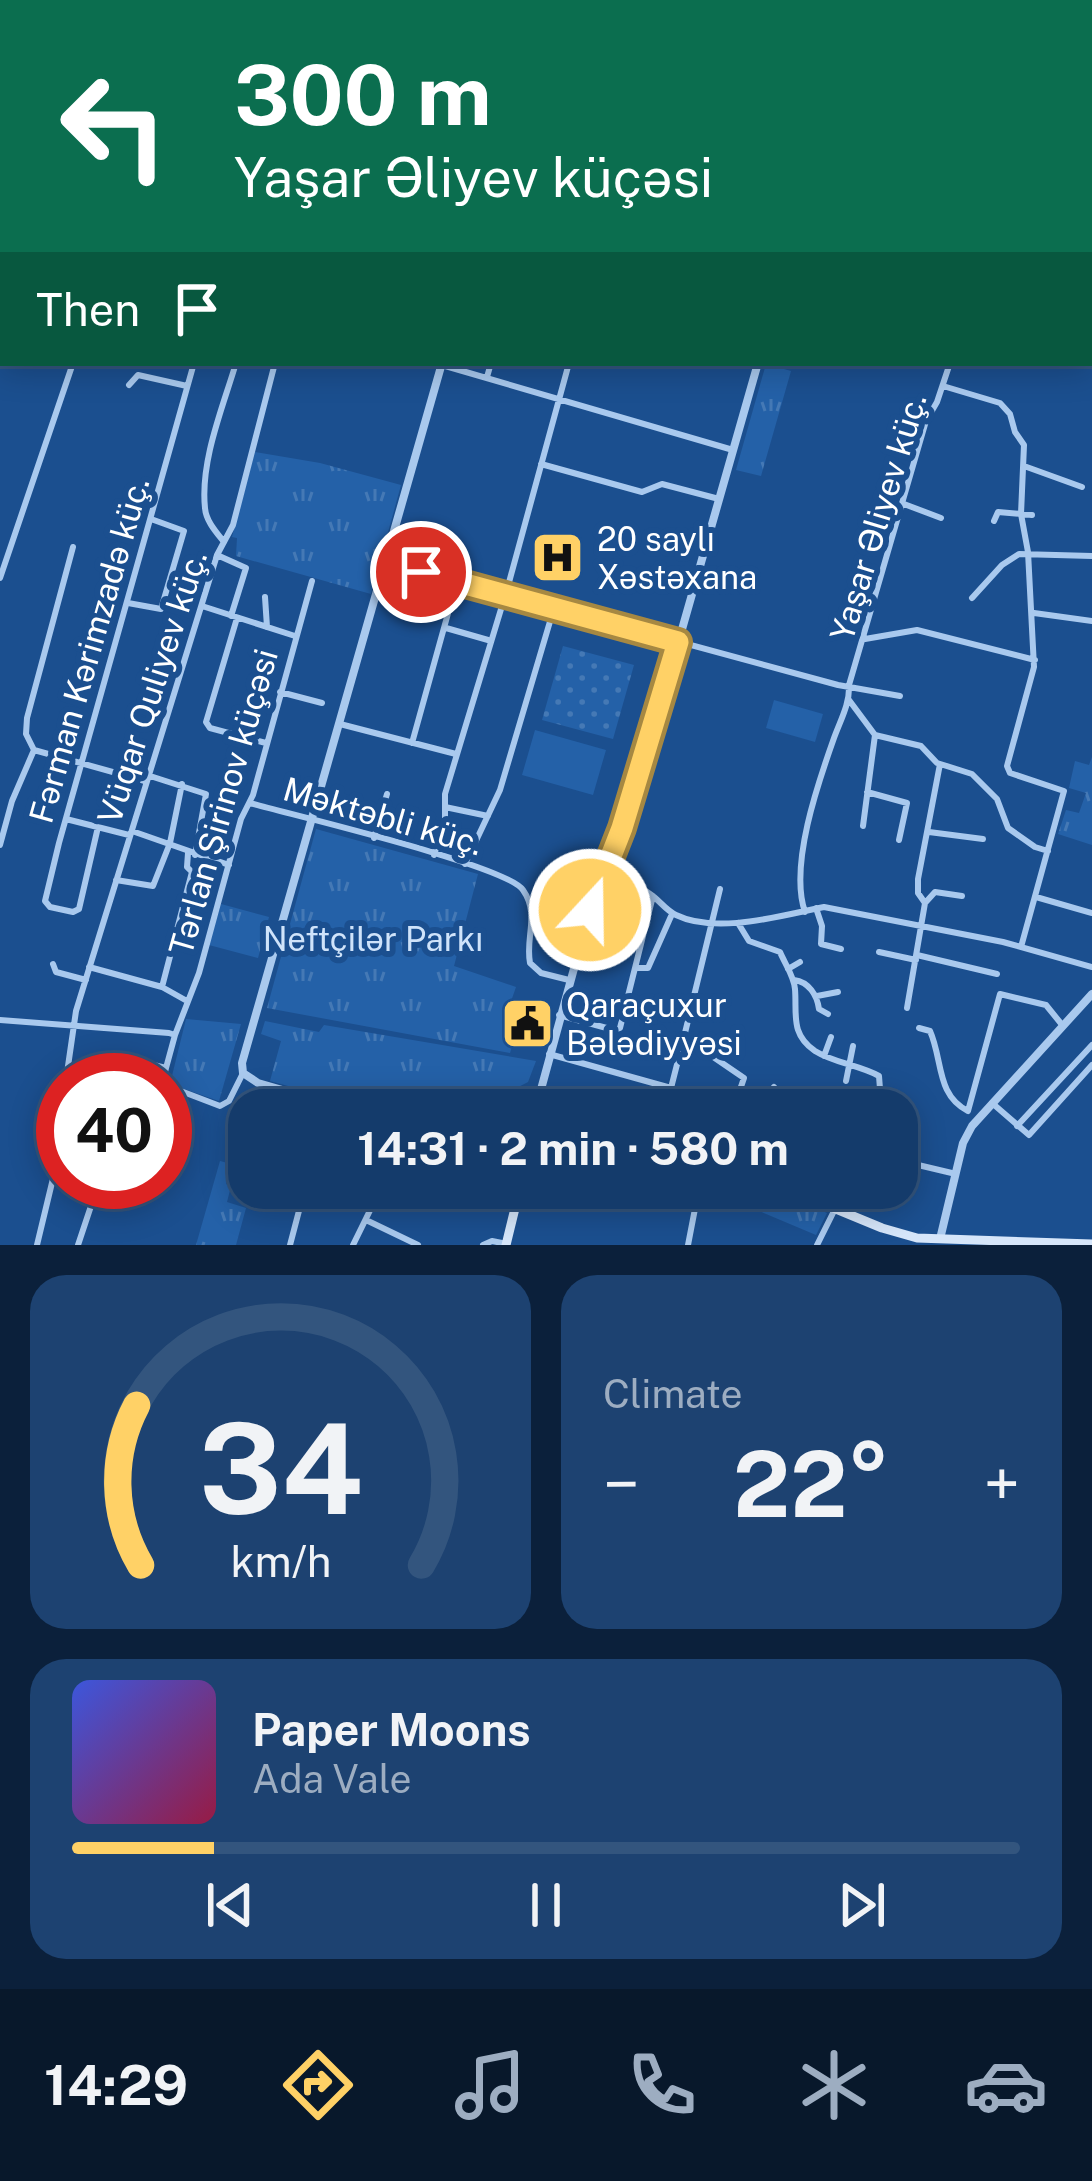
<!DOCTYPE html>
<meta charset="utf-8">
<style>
:root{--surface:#143b6b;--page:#1d4271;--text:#f1f3f6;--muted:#9dadc1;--line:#33557e;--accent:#ffd166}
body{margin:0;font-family:"Public Sans",sans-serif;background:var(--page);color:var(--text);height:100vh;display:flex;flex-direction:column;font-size:45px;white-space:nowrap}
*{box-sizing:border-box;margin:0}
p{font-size:39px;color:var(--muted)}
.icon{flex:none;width:66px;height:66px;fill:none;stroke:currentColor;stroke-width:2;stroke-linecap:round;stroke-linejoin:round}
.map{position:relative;height:1245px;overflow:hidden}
.panel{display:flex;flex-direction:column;gap:30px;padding:30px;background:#0b203b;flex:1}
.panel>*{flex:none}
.top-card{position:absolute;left:0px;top:0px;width:1092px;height:366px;box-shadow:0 6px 30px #0003,0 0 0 3px var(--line);background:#0b6e4f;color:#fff;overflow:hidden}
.speed{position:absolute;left:36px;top:1053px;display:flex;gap:24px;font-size:60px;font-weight:700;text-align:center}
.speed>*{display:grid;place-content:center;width:156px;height:156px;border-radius:50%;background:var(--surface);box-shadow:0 6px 30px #0003,0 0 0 3px var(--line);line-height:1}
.speed .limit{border:18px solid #d22;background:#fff;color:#111}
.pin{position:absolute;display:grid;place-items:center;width:102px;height:102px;color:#fff;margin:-51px;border:6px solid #fff;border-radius:50%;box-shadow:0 3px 12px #0007}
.me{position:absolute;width:132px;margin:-66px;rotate:21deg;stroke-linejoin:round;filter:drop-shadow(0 0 9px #0008)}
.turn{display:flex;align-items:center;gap:42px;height:252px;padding:0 36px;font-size:54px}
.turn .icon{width:156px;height:156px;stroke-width:2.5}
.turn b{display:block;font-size:84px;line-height:102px}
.then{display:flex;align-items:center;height:114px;padding:0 36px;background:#0003;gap:24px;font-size:45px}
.big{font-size:90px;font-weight:700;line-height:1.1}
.panel .tile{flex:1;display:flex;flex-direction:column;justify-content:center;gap:18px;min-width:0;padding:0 42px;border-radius:36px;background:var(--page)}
.panel .dial{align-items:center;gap:0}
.dial svg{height:312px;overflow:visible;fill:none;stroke:var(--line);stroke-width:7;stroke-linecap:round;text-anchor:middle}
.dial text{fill:var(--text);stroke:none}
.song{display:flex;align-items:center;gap:36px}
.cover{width:144px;height:144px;border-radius:18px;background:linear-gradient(135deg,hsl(230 70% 55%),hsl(340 70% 35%))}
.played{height:12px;border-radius:6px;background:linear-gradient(90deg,var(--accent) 15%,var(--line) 15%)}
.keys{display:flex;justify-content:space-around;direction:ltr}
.heat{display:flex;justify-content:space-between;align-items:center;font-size:66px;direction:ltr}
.panel .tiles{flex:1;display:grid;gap:30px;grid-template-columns:1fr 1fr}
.tile:last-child{grid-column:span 2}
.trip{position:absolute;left:228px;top:1089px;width:690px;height:120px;border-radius:36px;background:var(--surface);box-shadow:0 6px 30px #0003,0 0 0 3px var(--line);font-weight:700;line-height:120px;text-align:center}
.tab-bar{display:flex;height:192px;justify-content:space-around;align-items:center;background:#08182b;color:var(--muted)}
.tab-bar .icon{width:84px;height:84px}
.tab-bar .current{color:var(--accent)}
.tab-bar b{font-size:54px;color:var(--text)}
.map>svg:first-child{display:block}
.grass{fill:url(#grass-dots)}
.park{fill:url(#park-tufts)}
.pitch{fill:#2461a8}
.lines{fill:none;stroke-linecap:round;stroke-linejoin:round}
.minor{stroke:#a9c9ee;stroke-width:6}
.tertiary{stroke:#a9c9ee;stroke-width:8}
.secondary{stroke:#d6e6fa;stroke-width:9}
.route-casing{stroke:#a68842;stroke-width:30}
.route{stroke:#ffd166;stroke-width:21}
.labels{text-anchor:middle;stroke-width:12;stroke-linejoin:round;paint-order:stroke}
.street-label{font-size:33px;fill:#fff;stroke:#1b4f8f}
.poi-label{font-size:33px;fill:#fff;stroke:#1b4f8f;text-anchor:start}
.park-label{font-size:33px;fill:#cfe3fa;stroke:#1b4f8f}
</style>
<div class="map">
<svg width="1092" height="1245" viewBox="0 0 1092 1245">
<defs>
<pattern id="grass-dots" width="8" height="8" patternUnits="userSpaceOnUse" patternTransform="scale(3)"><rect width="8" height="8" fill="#2461a8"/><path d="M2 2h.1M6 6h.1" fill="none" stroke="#4579b5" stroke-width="1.8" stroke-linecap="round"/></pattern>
<pattern id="park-tufts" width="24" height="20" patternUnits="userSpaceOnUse" patternTransform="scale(3)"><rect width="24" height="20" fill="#2461a8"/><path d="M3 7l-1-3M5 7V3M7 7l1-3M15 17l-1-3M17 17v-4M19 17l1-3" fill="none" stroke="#4579b5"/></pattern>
</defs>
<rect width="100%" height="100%" fill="#1b4f8f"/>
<path class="grass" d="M563,646L634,665L613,739L542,720Z"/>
<path class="park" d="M766,364L791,371L761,476L736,470Z
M255,452L320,463L401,485L371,594L236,556L237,538L232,537Z
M1092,757V845L1058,834L1066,810L1079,813L1086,793L1069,788L1075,761L1089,765Z
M316,829L478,874L454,966L516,987L509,1007L522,1012L510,1053L267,1008Z
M221,904L269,917L258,958L209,945Z
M186,1019L241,1024L219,1101L170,1084Z
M265,1021L319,1032L324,1025L536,1061L528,1082L473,1110H406L386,1102L375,1110L270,1081L281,1041L261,1034Z
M220,1161L231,1164L226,1184L231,1186L227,1202L246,1208L236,1245H196Z
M705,1188H768L827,1213L816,1235Z"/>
<path class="pitch" d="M774,700L823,714L815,742L766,728Z
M535,730L606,750L593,795L522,775Z
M543,884L582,893L573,929L535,919Z"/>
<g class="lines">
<path class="minor" d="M83,0L89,3
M710,0L724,3
M866,0L872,3
M1052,0L1063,3
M41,3L42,0
M339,3L340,0
M374,3L375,0
M424,3L425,0
M976,3L977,0
M1045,3L1046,0
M0,4L1,0
M1089,10H1092
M0,103L3,99
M435,363L733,450
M487,377L491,363
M129,385L138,375L187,386
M943,386L1000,403L1010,414L1015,432L1024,445L1021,514L1028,552L1034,667L1007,766L1010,773L1064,791L1021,947
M541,464L642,492L662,484L719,499
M1024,466L1082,487
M904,504L941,518
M994,521L998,512L1032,515
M224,542C216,532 206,521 205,508C200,461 223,407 236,363
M217,555L246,568L231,616
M385,562L838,685L900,696
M0,578L73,363
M265,597L267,627
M972,598L1002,565L1019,554L1092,556
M128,603L161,609L184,531L151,519
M202,606L295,636
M1034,613L1092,621
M237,618L206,722L210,728L266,743
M446,628L488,640
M865,639L917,630L1035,660
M280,692L322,703
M849,700L875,735L921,746L937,763L972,774L997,799L1008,828L1035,847L1048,851
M340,724L456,754
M412,743L457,581
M34,750L145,781
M147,775L206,794L195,855
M867,792L907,803L899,840
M250,803C292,815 506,865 523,890C540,914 525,938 530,963L541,973L569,980
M445,807L488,816
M66,819L129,835
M863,826L875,735
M98,827L79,909L73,912L50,907L45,901L59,843L194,363
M132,831L229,865
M929,832L983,839
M374,838L387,794
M0,845L12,801L34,750L26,734L27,718L73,547
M434,855L445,821V794L508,586L569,363
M465,864L500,790L554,608
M603,875C617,881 634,885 647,892C658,898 665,910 676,915C717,935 783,915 824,907L1003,942L1092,967
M116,880L153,886L170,843L182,784
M720,889L684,1037L744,1078L733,1110
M1036,897L1092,913
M925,903L935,892L962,896
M816,908L822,926L821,944L841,949
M805,912C789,866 818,783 834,738C840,721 850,704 849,685L926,421L937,402L950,363
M738,923L749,941L780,952C785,964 794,976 795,989C797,1014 790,1034 815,1051C834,1063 859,1065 879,1076L880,1089
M879,952L916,960
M917,955L997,974
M53,964L56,972L86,980
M89,967L162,987L187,1001
M635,968H648L672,914
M788,969L800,962
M794,980C809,982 817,995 819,1009L828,1014
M162,987L192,872L187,867L188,853
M817,996L838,992
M907,1008L925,903L918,893V879L940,764
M559,1015L614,1030L620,1028L653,896
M0,1020L169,1033L175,1035L166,1068
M919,1028L930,1031C943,1060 936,1095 968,1111
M175,1035L199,973L241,819L253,795L312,581
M549,1054L671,1088L730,1110
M824,1056L831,1037
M66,1080L76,1011L217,555L233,525L275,363
M130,1080L135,1065L141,1062L166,1068L163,1080
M846,1081L853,1046
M165,1085L220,1106L229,1101L243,1073
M671,1088L684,1037
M992,1103L1029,1135L1092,1065
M754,1110L774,1087
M968,1111L1000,994L1046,1005L1063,1026
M1017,1126L1092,1045
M897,1160L956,1174
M548,1188L619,1205
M366,1220L418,1245
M37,1245L63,1137
M78,1245L99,1182
M290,1245L305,1188
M353,1245L381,1188
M483,1245L492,1241L507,1244
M688,1245L699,1188
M817,1245L834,1211"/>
<path class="tertiary" d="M543,3L544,0
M1089,110L1092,111
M352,1110L258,1083L243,1073L242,1063L442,363
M488,1110L519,1096L540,1093L590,910L622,828L655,724L758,363
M940,1239L963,1143L972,1126L1092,994"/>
<path class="secondary" d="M537,1110L540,1093L596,1110
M785,1188L882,1228L917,1238L1092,1244
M506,1245L520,1188"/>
</g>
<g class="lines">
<defs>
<path id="route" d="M421,572L678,642L622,828L590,910"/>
</defs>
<use href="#route" class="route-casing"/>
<use href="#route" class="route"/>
</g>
<defs>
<symbol id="hospital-square" viewBox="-11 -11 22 22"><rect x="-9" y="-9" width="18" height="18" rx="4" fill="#ffd166" stroke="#1b4f8f"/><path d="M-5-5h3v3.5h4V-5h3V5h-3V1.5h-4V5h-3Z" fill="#111"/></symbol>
<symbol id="civic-square" viewBox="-11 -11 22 22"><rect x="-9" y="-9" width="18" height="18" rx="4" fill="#ffd166" stroke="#1b4f8f"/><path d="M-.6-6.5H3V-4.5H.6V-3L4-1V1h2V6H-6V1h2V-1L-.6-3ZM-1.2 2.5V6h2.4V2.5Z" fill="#111"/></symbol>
</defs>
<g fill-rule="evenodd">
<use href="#hospital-square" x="528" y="528" width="59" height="59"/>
<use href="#civic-square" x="498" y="994" width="59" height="59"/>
</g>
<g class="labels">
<g class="street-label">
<text transform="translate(878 517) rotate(-73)" y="12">Yaşar Əliyev küç.</text>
<text transform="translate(89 650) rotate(-74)" y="12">Fərman Kərimzadə küç.</text>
<text transform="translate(152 687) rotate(-72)" y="12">Vüqar Quliyev küç.</text>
<text transform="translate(223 802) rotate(-74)" y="12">Tərlan Şirinov küçəsi</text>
<text transform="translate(383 816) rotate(16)" y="12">Məktəbli küç.</text>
</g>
<g class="poi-label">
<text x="597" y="551">20 saylı<tspan x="597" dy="38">Xəstəxana</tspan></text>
<text x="566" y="1017">Qaraçuxur<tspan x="566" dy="38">Bələdiyyəsi</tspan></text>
</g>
<g class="park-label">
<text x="373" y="951">Neftçilər Parkı</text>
</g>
</g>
</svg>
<div class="speed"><div class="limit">40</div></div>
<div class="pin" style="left:421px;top:572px;background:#d93025"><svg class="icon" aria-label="arrive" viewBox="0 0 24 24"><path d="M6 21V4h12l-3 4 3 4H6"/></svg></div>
<svg class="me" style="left:590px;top:910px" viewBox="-20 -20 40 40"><circle r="17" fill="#ffd166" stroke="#fff" stroke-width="3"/><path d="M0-11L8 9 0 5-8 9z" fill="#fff"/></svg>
<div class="trip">14:31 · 2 min · 580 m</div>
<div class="top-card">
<div class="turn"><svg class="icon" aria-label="left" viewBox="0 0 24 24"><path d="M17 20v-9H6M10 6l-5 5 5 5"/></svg><div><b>300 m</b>Yaşar Əliyev küçəsi</div></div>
<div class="then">Then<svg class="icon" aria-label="arrive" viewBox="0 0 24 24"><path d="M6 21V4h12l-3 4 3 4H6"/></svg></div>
</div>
</div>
<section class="panel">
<div class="tiles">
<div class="tile dial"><svg viewBox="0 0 100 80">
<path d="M14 69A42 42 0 1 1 86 69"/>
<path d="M14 69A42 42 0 0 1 13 28" stroke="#ffd166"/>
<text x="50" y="56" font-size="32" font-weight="700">34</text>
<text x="50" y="72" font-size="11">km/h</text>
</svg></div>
<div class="tile"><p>Climate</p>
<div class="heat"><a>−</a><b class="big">22°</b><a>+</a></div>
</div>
<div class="tile">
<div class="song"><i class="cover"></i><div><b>Paper Moons</b><p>Ada Vale</p></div></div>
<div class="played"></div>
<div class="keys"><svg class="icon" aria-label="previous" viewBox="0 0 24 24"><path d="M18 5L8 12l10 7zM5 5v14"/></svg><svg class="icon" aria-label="pause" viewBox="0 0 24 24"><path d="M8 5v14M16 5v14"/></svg><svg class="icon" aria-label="next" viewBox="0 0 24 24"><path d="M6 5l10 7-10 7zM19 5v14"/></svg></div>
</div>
</div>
</section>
<nav class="tab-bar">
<b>14:29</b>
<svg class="icon current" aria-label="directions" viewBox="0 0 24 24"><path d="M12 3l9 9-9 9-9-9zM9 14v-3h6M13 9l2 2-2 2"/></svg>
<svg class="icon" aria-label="music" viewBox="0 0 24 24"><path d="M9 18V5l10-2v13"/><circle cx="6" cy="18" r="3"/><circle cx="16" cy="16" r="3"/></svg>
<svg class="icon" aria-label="phone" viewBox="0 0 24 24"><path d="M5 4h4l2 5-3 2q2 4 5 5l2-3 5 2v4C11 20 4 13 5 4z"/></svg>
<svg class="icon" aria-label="climate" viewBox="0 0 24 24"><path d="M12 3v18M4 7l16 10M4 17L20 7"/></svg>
<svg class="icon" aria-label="car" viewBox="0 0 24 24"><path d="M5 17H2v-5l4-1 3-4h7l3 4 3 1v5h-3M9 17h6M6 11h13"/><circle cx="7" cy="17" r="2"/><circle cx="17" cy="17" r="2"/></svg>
</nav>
